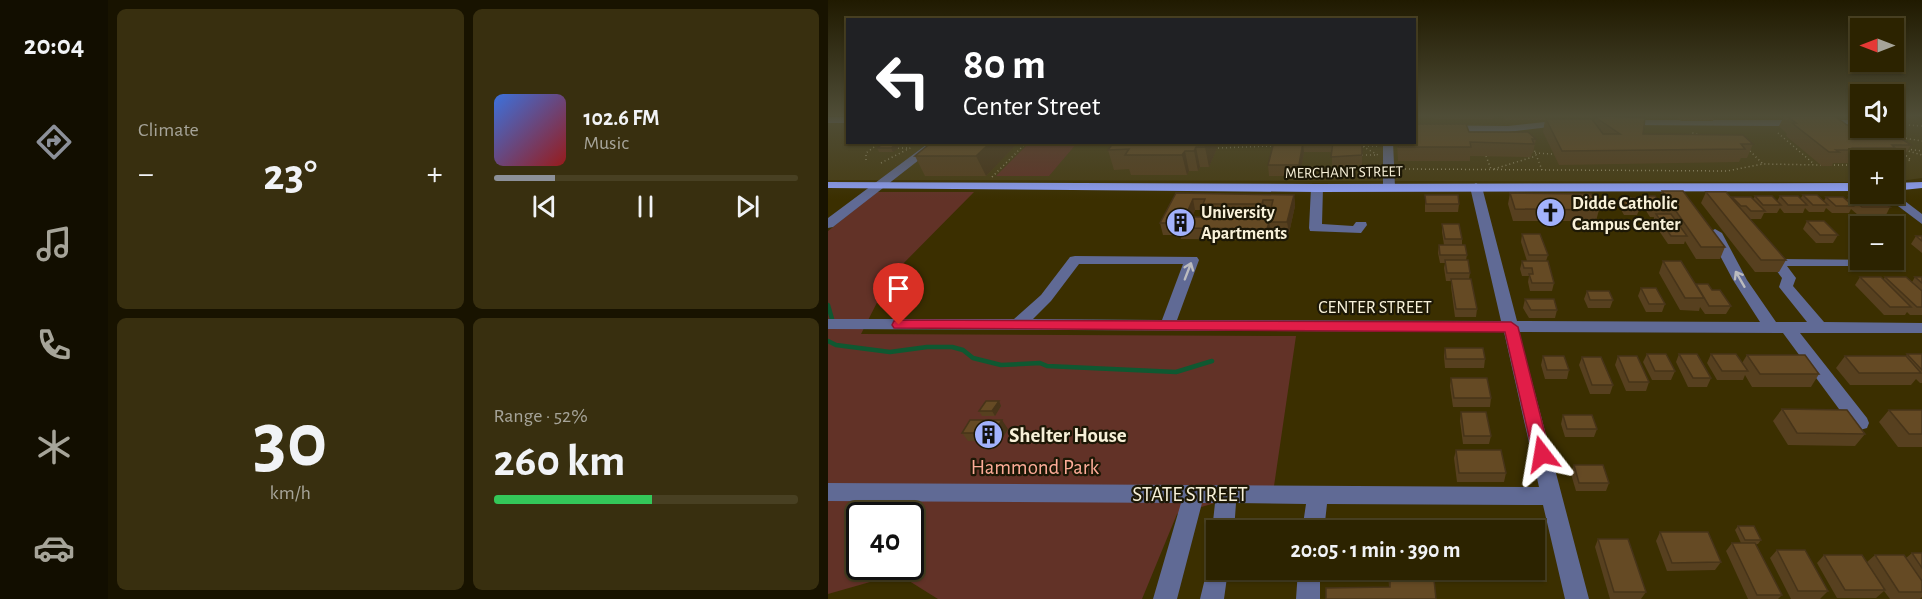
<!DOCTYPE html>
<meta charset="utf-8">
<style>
:root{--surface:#2c2300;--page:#382f0f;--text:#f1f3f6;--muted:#a6a499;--line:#484022;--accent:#8c9099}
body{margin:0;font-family:"Alegreya Sans",sans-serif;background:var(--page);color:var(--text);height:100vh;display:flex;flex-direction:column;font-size:22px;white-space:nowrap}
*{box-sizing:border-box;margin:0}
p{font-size:20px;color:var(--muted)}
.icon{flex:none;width:33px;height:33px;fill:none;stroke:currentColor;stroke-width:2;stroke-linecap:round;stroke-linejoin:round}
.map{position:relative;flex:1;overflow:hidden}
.side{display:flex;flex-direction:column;gap:9px;padding:9px;background:#181300;width:720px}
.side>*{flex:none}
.top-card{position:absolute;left:18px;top:18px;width:570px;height:126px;border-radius:0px;box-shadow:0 2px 4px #0004,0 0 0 2px var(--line);background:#202124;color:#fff;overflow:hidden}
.needle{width:39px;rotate:270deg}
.buttons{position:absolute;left:1022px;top:18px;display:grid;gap:12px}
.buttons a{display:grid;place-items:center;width:54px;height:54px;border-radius:0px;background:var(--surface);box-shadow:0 2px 4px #0004,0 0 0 2px var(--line);font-size:30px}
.speed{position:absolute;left:18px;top:502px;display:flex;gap:12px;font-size:30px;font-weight:700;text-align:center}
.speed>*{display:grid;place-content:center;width:78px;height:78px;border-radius:50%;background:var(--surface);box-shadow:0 2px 4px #0004,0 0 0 2px var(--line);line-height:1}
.speed .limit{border:3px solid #111;border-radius:9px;background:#fff;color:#111}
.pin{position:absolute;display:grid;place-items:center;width:51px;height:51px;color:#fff;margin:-62px -26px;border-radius:50% 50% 50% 0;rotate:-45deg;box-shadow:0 0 6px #0007}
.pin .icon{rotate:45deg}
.me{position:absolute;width:66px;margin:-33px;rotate:346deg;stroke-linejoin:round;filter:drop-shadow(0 0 4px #0008)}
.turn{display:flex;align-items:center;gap:21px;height:126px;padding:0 18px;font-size:27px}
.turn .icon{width:78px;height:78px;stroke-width:2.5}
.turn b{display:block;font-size:42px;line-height:51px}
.big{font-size:45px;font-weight:600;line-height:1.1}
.side .widget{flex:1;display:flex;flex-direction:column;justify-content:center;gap:9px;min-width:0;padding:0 21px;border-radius:9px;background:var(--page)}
.side .dial{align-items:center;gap:0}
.dial b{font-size:78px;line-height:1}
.song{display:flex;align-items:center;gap:18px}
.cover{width:72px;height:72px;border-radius:9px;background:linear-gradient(135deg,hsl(220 70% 55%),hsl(0 70% 35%))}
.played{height:6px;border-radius:3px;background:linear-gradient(90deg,var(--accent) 20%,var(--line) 20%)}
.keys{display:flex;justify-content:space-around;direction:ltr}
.heat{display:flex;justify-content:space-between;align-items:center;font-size:33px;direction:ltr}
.charge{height:9px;border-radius:4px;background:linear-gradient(90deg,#34c759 52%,var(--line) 0)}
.side .tiles{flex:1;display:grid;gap:9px;grid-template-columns:repeat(2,1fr)}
.trip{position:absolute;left:378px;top:520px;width:339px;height:60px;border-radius:0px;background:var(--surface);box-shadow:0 2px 4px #0004,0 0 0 2px var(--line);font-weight:600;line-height:60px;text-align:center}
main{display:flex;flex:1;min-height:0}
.tabs{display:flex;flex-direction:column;width:108px;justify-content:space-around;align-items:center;background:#120e00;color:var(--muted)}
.tabs .icon{width:42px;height:42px}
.tabs .on{color:var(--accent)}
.tabs b{font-size:27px;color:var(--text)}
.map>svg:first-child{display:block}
.built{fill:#473c12}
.green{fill:#623227;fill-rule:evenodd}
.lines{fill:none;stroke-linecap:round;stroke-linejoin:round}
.stream{stroke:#0f5831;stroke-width:4.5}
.path{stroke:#99906c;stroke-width:1.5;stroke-dasharray:1 3;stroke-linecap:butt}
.minor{fill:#606a95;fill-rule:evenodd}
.major{fill:#8fa1fb;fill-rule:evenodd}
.wall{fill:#57401f;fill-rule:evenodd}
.shaded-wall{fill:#473419}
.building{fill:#654a24;stroke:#473419;stroke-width:1.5;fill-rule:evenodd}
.oneway{stroke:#bbbbbe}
.route{fill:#e11d48;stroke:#92132f;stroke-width:1.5}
.labels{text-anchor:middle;stroke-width:4.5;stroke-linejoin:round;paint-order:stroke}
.far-street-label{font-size:15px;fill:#f8f1d9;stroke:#1d1806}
.poi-label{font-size:18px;font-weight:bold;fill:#f8f1d9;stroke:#1d1806;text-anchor:start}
.street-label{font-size:18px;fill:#f8f1d9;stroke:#1d1806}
.near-poi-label{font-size:21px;font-weight:bold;fill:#f8f1d9;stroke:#1d1806;text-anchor:start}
.near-park-label{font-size:21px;fill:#fcab97;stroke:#1d1806}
.near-street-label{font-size:21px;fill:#f8f1d9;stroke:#1d1806}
</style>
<main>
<nav class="tabs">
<b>20:04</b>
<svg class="icon on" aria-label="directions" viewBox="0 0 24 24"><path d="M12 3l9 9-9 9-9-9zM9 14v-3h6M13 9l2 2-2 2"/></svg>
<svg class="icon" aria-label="music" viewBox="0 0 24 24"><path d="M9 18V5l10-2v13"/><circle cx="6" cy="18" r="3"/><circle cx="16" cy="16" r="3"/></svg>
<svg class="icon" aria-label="phone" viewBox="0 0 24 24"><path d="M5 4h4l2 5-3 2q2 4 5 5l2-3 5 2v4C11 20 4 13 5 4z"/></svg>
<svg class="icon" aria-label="climate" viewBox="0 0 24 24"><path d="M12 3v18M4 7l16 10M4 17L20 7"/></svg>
<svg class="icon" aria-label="car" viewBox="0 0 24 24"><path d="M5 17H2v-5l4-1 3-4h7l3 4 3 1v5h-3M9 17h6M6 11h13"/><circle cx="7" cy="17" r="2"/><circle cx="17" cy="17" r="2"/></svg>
</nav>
<section class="side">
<div class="tiles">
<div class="widget"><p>Climate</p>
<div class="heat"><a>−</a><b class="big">23°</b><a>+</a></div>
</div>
<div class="widget">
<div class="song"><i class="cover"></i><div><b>102.6 FM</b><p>Music</p></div></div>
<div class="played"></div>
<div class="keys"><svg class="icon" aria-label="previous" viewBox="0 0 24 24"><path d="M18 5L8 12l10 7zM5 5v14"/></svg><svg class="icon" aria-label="pause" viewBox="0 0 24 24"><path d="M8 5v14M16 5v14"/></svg><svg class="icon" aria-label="next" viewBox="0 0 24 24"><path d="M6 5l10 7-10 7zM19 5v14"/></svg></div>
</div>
<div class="widget dial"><b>30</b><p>km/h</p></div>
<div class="widget"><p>Range · 52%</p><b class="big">260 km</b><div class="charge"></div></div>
</div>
</section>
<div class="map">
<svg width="1094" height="599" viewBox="0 0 1094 599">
<rect width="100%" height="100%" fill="#3b2f00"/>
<path class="built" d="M0,116H19L20,142H586L587,116H1032V128H1065V116H1086L1094,121V178L1065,182V160H1032V182L0,180Z"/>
<path class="green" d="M201,143V142L249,143L221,176H168Z
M49,192H146L62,277L33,334L468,336L446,486L349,514L314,599H110L70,574L0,594V231ZM32,516H82V567H32Z"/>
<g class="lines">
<path class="stream" d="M0,305L4,319
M0,341L8,345L62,352L99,347H124L135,350L145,358L173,365L212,363L219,366L348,372L384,361"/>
<path class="path" d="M1065,124L1094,126
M950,133L986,164
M861,135L864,133L872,135
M1070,137L1094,141
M413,144L422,142
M549,146H534L550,155
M705,147L714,170
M70,148H79
M390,148L444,146L445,142
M1079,149L1094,151
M1077,150L1094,155
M922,151L935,164
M707,153L725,154
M534,155H550
M658,156L663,169
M38,160V153L53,142
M53,163L84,147
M1065,164L1083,160L1075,153
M1002,165H1032
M573,169L899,171L935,164L993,165
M666,169L708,156
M164,177L196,145H184"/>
<path class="minor" d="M0,117H20V123H0Z
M735,120L740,123L738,125L680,132L586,131V125L680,126Z
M798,120H972L977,123L972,126L795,125V121Z
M996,120H1032V126L993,125V121Z
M102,142H114L5,227L0,228V218Z
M555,142H565L567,187L561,191L555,187Z
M648,183L654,187L689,321L932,322L905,280L880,233L887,229L894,233L919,280L948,322H979L951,287L954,278L942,262L944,259L1061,260L1063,262L1061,265L1056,266H959L968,278L965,286L996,322L1094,323V333H972L1039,418L1041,423L1039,428L1032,430L1025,428L955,333L691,332L761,599H737L715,505L499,504L496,531H474L478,504L408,503L406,531H388V539L384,531L387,503H374L349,599H325L353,503L0,501V483L711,487L676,332L0,329V319H186L213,295L242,257L247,256L369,257L371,260L349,320L673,321L642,187ZM251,264H355L334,320L205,319L223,301Z
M489,184L495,188L494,224L525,226L528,222H538L539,225L533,233L482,231L481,228L483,188Z
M1065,192L1094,214V224L1054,194Z
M388,559V570H400L396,599H372L381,562Z
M470,570H492V599H468Z"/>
<path class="major" d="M0,182L489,184L1032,183V191L489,192L0,188Z
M1094,182V188L1065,191V183Z"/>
</g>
<path class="wall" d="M601,116H666L665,119H608L601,117Z
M675,116H791L815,134L925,144L919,158H913L911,162L731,165L715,132L717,120H677ZM729,117H731L767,118L766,122L729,119Z
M848,116H887L885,121H853Z
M956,116H1006L1019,125L1044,130L1083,145L1074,159H1060L1059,160L1022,161L1020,163H1005L1004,166H994L958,136L959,134L951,126Z
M708,139L705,153H704L703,157L642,156V161H570L569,142Z
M446,142H534V165L504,167V152H476L472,176H441L440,165Z
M69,144L71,147L65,152H51L49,148Z
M187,146L158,176H97L87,156Z
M390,146L381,167H372L370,171H361L359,175H303L301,169L286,170L280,150Z
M834,191L897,247L892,259H868L857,241L856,244H840L825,222L826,217H822L813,203L815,196L831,201Z
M878,192L904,198V197L925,199L927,196L949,201L952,196L972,199L975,195L996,201L998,197L1019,200L1021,196L1062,203L1060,206L1062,207L1058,215H1030L1023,209L1021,213H1004L998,208L996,212H981L977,208L975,213H956L952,208L949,213H936L933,219H922L958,260L951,272H927L873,203Z
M348,193L466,195L467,206L461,233H443L441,240L353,239L352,235H335L332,223ZM367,210H376L377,216L436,215L437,212H442L441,217H364Z
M682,193L771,210L768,221H685L680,204Z
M597,195L631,204L630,212H597Z
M793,198L812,208L809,215H796L791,206Z
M979,221L1010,235L1005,243H988L975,229Z
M614,224L634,239V245L639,255L638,260L642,273L641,279L649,309L648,317H627L623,287V281H618L616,268L617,263H612L610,253L611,245H616L614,232Z
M694,234L720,255L718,261L726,283L724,291H702L700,282L701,276H694L692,269L694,261H699L693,242Z
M1088,236H1094V253L1083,244Z
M835,261L868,284L884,290L903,306L898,314H877L872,307L871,311L852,310L831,273Z
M1032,277L1055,280L1057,277L1084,282L1087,277H1094V315H1082L1079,312L1077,315H1056L1027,285Z
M813,288L837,304L834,312H818L810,296Z
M759,291L785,300L782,308H760L756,299Z
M697,299L729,310L727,318H701L695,308Z
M617,348L657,359L656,368H617L616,356Z
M819,354L847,371L843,380H824L815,362Z
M851,354L883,378L879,387H860L848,362Z
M883,354L914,363L919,355L991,374L983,387H924L917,375L915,380H889L879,363Z
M1079,354H1094V383H1092L1088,379L1083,385H1022L1008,368L1017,356H1078Z
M715,356L741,370L739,379H717L713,365Z
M790,356L821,382L818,391H798L787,365Z
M754,357L785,385L782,394H762L751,365Z
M623,378L663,398L662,407H625L622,386Z
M171,401L173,406L167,416H154L151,411Z
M954,409L1037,434L1027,446L960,445L945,421Z
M1061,410H1094V447H1070L1051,422Z
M633,412L663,436L661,444H635L632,421Z
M735,415L769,429L766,437H737L733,424Z
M180,429L172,442L140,441L134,433Z
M628,450L678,473L676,482H629L626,458Z
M746,465L781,483L778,491H748L743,474Z
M910,526L933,540L930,544H928L954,595L950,599H920L898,551L904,543H913L907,530Z
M832,532L893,562L887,570L839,571L828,541Z
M770,539L818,592L813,599H782L767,547Z
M949,550L1000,591L992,599H963L942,558Z
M1084,553H1094V597L1092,599H1062L1056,591L1048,598H1009L989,563L996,555L1039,562L1047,555L1078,558Z
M560,570H605L561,587Z"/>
<path class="shaded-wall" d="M163,142H186L187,146L158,176L148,156Z
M379,142H390V146L381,167L377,147Z
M475,142L476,152L472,176L471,165Z
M69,144L71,147L65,152L63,148Z
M368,147L372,167L370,171L366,151Z
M357,151L361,171L359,175L354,155Z
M466,195L467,206L461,233L459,222Z
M365,199L367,210L360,229L357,217Z
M435,200L437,212L436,215L434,204Z
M441,222L443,233L441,240L439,229Z
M171,401L173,406L167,416L164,411Z
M174,420L180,429L172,442L166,433Z"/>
<path class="building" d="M779,116L817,118L815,134L915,135L925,144H913L917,149L734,151L718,119H764L775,134H792L767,117Z
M959,116H1006L1019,125H1032V128H1040L1044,130H1060L1083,145H1064L1067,148H1025L1028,150H1008L1011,152H1001L964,123H968Z
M586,124H638L641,132H700L708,139H704L706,144L642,142L643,147H570V142H586Z
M104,142H163L148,156H87Z
M286,142H379L377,147H368L366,151H357L354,155H297L301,149L280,150Z
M446,142H475L471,165H440Z
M505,142H534V155L503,157Z
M55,144H69L63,148H49Z
M834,191H855L897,247H873Z
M878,192H898L958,260H933Z
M348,193L466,195L459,222H441L439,229L350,228L352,223H332ZM365,199H377L375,204H434L435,200H445L441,217H357Z
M682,193L763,194L771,210L687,209Z
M597,195H630L631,204H598Z
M975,195H989L1000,205H985Z
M815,196H827L837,210H825Z
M927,196H944L953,205H935Z
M952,196H970L979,205H960Z
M1021,196H1053L1062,203H1057L1062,207H1034Z
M904,197H923L937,211H923L918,206H913Z
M998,197H1015L1025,206H1008Z
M793,198H806L812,208H799Z
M828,214H843L859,236H843Z
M979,221H996L1010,235H992Z
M614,224H631L634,239H617Z
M694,234H712L720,255H701Z
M1088,236H1094V241Z
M611,245H637L639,255H612Z
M617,260H640L642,273H619Z
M694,261H720L726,283H704L701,274H705L704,268H696Z
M835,261H853L876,298H857Z
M1032,277H1053L1083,307H1062Z
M1057,277H1078L1094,291V307H1089Z
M1087,277H1094V283Z
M623,279H643L649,309H628Z
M868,284H880L884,290H892L903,306H881Z
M813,288H828L837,304H821Z
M759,291H781L785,300H762Z
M697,299H726L729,310H703Z
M617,348H655L657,359H618Z
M819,354H838L847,371H827Z
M851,354H869L883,378H865Z
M883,354H908L920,371H894Z
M1079,354H1094V370Z
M919,355H977L991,374H932Z
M715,356H736L741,370H719Z
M790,356H809L821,382H801Z
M1017,356H1078L1093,373H1031Z
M754,357H773L785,385H764Z
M623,378H659L663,398H626Z
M158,401H171L164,411H151Z
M954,409L1019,410L1037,434L969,433Z
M1061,410H1094V434H1081Z
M633,412H658L663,436H636Z
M735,415H764L769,429H739Z
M142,420H174L166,433H134Z
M628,450H673L678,473H631Z
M746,465H775L781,483H751Z
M910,526H926L933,540H917Z
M560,528H602V531H560Z
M832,532H880L893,562L844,563Z
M770,539H800L818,592H786Z
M904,543H927L954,595H929Z
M949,550H977L1000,591H970Z
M1084,553H1094V568Z
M996,555H1034L1057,590H1017Z
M1047,555H1076L1094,581V592H1071Z
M562,570H605L608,599H498V588L562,587Z"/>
<defs><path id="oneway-shaft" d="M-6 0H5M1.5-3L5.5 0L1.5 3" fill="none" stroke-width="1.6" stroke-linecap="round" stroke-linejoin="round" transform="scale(1.5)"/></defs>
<g class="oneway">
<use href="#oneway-shaft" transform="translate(360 271) rotate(-69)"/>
<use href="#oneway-shaft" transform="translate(912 279) rotate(-120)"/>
</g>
<linearGradient id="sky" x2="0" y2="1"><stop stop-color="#201a00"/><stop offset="0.58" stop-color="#4f4d37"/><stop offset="1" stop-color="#4f4d37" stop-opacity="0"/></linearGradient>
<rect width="1094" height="199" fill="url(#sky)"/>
<path class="route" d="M71,320L683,322L690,327L722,454L720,459L714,461L707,459L705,454L677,332L66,328L64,325L66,321Z"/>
<defs>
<symbol id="church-disc" viewBox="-11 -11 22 22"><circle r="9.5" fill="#a2b2fd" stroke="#1d1806"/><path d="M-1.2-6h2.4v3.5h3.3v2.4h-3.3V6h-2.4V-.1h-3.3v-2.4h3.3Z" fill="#111"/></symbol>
<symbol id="building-disc" viewBox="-11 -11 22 22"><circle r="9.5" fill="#a2b2fd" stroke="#1d1806"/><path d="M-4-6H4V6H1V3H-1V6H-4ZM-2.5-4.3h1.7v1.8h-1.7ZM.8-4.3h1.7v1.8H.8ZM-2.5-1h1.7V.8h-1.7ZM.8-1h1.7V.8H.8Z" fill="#111"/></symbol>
</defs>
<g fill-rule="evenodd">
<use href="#church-disc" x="706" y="196" width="33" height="33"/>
<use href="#building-disc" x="336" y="206" width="33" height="33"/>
<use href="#building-disc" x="144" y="418" width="33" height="33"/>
</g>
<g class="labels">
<g class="far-street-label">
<text transform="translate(516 172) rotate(-1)" y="5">MERCHANT STREET</text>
</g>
<g class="poi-label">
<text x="744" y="209">Didde Catholic<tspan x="744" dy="21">Campus Center</tspan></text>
<text x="373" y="218">University<tspan x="373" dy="21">Apartments</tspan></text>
</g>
<g class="street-label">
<text x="547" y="313">CENTER STREET</text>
</g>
<g class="near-poi-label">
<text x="181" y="442">Shelter House</text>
</g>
<g class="near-park-label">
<text x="207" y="474">Hammond Park</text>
</g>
<g class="near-street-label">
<text x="362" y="501">STATE STREET</text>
</g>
</g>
</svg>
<div class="buttons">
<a><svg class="needle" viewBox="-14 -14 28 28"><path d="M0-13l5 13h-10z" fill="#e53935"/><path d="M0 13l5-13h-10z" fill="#a6a499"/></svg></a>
<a><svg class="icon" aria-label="sound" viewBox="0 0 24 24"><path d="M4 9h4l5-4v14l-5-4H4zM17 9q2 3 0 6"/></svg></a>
<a>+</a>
<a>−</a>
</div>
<div class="speed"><div class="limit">40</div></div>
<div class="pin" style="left:71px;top:325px;background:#d93025"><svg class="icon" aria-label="arrive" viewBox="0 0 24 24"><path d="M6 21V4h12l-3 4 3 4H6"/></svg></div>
<svg class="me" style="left:714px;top:454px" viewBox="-20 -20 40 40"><path d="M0-17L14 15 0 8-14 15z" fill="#e11d48" stroke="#fff" stroke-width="4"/></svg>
<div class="trip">20:05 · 1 min · 390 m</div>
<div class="top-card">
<div class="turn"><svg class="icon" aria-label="left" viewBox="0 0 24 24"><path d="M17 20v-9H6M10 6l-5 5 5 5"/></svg><div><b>80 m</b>Center Street</div></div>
</div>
</div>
</main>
